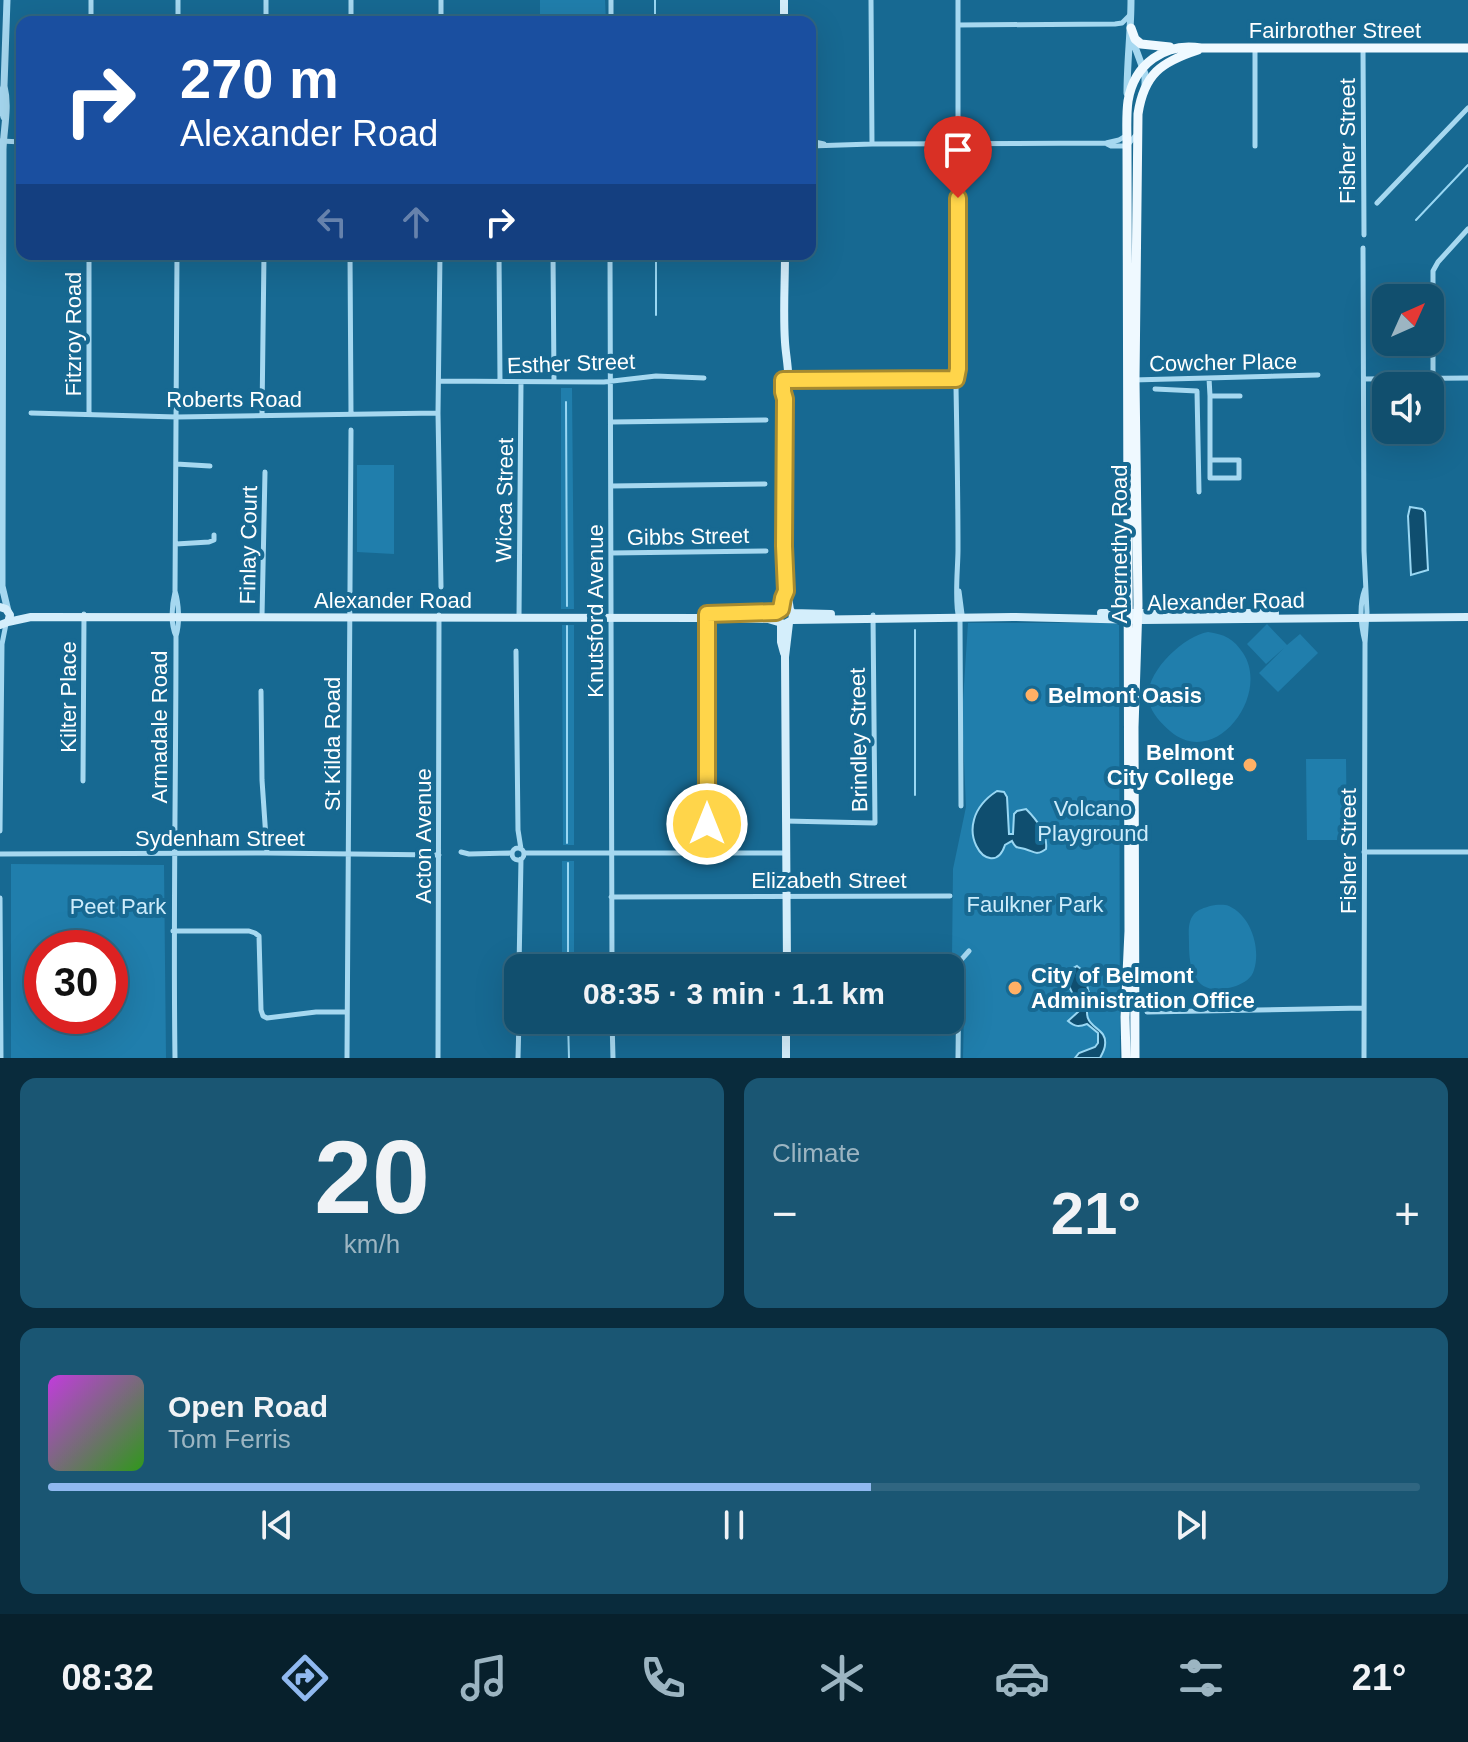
<!DOCTYPE html>
<meta charset="utf-8">
<style>
:root{--surface:#114f6e;--page:#1a5673;--text:#f1f3f6;--muted:#9cb5c2;--line:#306681;--accent:#90b9f0}
body{margin:0;font-family:Helvetica,sans-serif;background:var(--page);color:var(--text);height:100vh;display:flex;flex-direction:column;font-size:30px;white-space:nowrap}
*{box-sizing:border-box;margin:0}
p{font-size:26px;color:var(--muted)}
.icon{flex:none;width:44px;height:44px;fill:none;stroke:currentColor;stroke-width:2;stroke-linecap:round;stroke-linejoin:round}
.map{position:relative;height:1058px;overflow:hidden}
.details{display:flex;flex-direction:column;gap:20px;padding:20px;background:#092b3c;flex:1}
.details>*{flex:none}
.guide{position:absolute;left:16px;top:16px;width:800px;height:244px;border-radius:16px;box-shadow:0 8px 32px #0002,0 0 0 2px var(--line);background:#1a4fa0;color:#fff;overflow:hidden}
.needle{width:52px;rotate:45deg}
.controls{position:absolute;left:1372px;top:284px;display:grid;gap:16px}
.controls a{display:grid;place-items:center;width:72px;height:72px;border-radius:16px;background:var(--surface);box-shadow:0 8px 32px #0002,0 0 0 2px var(--line);font-size:40px}
.speed{position:absolute;left:24px;top:930px;display:flex;gap:16px;font-size:40px;font-weight:700;text-align:center}
.speed>*{display:grid;place-content:center;width:104px;height:104px;border-radius:50%;background:var(--surface);box-shadow:0 8px 32px #0002,0 0 0 2px var(--line);line-height:1}
.speed .limit{border:12px solid #d22;background:#fff;color:#111}
.pin{position:absolute;display:grid;place-items:center;width:68px;height:68px;color:#fff;margin:-82px -34px;border-radius:50% 50% 50% 0;rotate:-45deg;box-shadow:0 0 8px #0007}
.pin .icon{rotate:45deg}
.me{position:absolute;width:88px;margin:-44px;rotate:0deg;stroke-linejoin:round;filter:drop-shadow(0 0 6px #0008)}
.turn{display:flex;align-items:center;gap:28px;height:168px;padding:0 32px;font-size:36px}
.turn .icon{width:104px;height:104px;stroke-width:2.5}
.turn b{display:block;font-size:56px;line-height:68px}
.lanes{display:flex;align-items:center;height:76px;padding:0 32px;background:#0003;justify-content:center;gap:40px;direction:ltr}
.lanes .off{opacity:.35}
.big{font-size:60px;font-weight:700;line-height:1.1}
.details .widget{flex:1;display:flex;flex-direction:column;justify-content:center;gap:12px;min-width:0;padding:0 28px;border-radius:16px;background:var(--page)}
.details .dial{align-items:center;gap:0}
.dial b{font-size:104px;line-height:1}
.song{display:flex;align-items:center;gap:24px}
.cover{width:96px;height:96px;border-radius:12px;background:linear-gradient(135deg,hsl(290 70% 55%),hsl(110 70% 35%))}
.played{height:8px;border-radius:4px;background:linear-gradient(90deg,var(--accent) 60%,var(--line) 60%)}
.keys{display:flex;justify-content:space-around;direction:ltr}
.heat{display:flex;justify-content:space-between;align-items:center;font-size:44px;direction:ltr}
.details .tiles{flex:1;display:grid;gap:20px;grid-template-columns:1fr 1fr}
.widget:last-child{grid-column:span 2}
.trip{position:absolute;left:504px;top:954px;width:460px;height:80px;border-radius:16px;background:var(--surface);box-shadow:0 8px 32px #0002,0 0 0 2px var(--line);font-weight:700;line-height:80px;text-align:center}
.tab-bar{display:flex;height:128px;justify-content:space-around;align-items:center;background:#07202c;color:var(--muted)}
.tab-bar .icon{width:56px;height:56px}
.tab-bar .on{color:var(--accent)}
.tab-bar b{font-size:36px;color:var(--text)}
.map>svg:first-child{display:block}
.green{fill:#207eac;fill-rule:evenodd}
.water{fill:#0f4e6f;stroke:#99d7f3;stroke-width:2}
.lines{fill:none;stroke-linecap:round;stroke-linejoin:round}
.stream{stroke:#99d7f3;stroke-width:2}
.minor{stroke:#a6d8f0;stroke-width:5}
.tertiary{stroke:#a6d8f0;stroke-width:7}
.secondary{stroke:#d4eefb;stroke-width:8}
.primary{stroke:#eff9ff;stroke-width:9}
.route-casing{stroke:#a68a30;stroke-width:20}
.route{stroke:#ffd54a;stroke-width:14}
.poi-dot{fill:#ffb065;stroke:#176992;stroke-width:3}
.labels{text-anchor:middle;stroke-width:8;stroke-linejoin:round;paint-order:stroke}
.street-label{font-size:22px;fill:#fff;stroke:#176992}
.poi-label{font-size:22px;font-weight:bold;fill:#fff;stroke:#176992;text-anchor:start}
.park-label{font-size:22px;fill:#cdecfb;stroke:#176992}
</style>
<div class="map">
<svg width="1468" height="1058" viewBox="0 0 1468 1058">
<rect width="100%" height="100%" fill="#176992"/>
<path class="green" d="M540,0H605L606,22H540Z
M561,388H572L574,609H561Z
M357,465H394V554L357,552Z
M968,623H1115L1119,625L1120,1058H963L965,964L952,957L953,869L966,807L962,716Z
M1267,624L1287,645L1300,634L1318,653L1278,692L1259,673L1284,648L1266,664L1247,644Z
M562,625H574V845H563Z
M1208,632C1224,634 1234,639 1243,653C1271,695 1215,770 1170,731C1161,723 1152,714 1149,702C1142,675 1183,636 1208,632Z
M1306,759H1346L1347,840H1307Z
M562,861H574V968H562Z
M11,864L164,865L166,1058H11ZM110,948V1016H42V948Z
M1210,906C1216,905 1223,904 1229,906C1251,916 1261,948 1254,970C1252,978 1244,983 1236,986C1198,998 1189,976 1189,944C1189,933 1187,923 1194,914C1199,909 1204,908 1210,906Z"/>
<path class="water" d="M1410,507L1422,509L1425,512L1428,570L1411,575L1408,516Z
M997,791L1004,792L1007,797L1009,834H1013L1014,814L1017,811L1026,809C1036,819 1048,834 1046,849C1036,856 1035,852 1025,849C1017,847 1016,849 1012,841L1005,845C992,885 944,825 997,791Z
M1077,966C1094,978 1082,983 1091,996C1076,1032 1108,1023 1105,1045C1105,1049 1102,1054 1100,1058H1075L1079,1053L1095,1047L1098,1043V1033L1087,1024C1079,1027 1075,1027 1068,1021L1079,1011V1002C1070,992 1060,973 1077,966Z"/>
<g class="lines">
<path class="stream" d="M655,22V0
M1416,220L1468,165
M656,254V315
M566,402L567,606
M567,626V843
M915,795V630
M568,863V968
M568,1020L569,1058"/>
<path class="minor" d="M611,0V22
M871,0L872,144
M958,0V369L956,387C957,441 958,496 958,550C958,567 954,604 959,618
M91,22V0
M178,22V0
M266,22V0
M351,22V0
M441,22V0
M958,25L1115,24L1122,23L1130,15
M1363,48L1364,235
M1,141L22,142
M810,141L824,144
M1107,144L1111,146H1127L1135,136
M810,146L872,144L1106,143L1119,140L1127,135
M1255,146V48
M1377,203L1468,108
M1363,248L1364,551L1367,612L1365,643L1364,1058
M350,254L351,414
M440,254L438,413L441,587
M450,254H553L554,381
M499,254L500,381
M610,254L612,968
M1209,378L1210,396H1240
M1364,379L1468,378
M1433,379V271L1438,262L1468,229
M783,380L956,379
M1133,380L1318,375
M439,381L604,382L656,376L704,378
M1155,389L1197,391L1199,492
M1210,396V478H1239V460H1210
M31,413L177,417L438,413
M89,414V254
M262,415L264,254
M611,422L766,420
M176,464L210,466
M611,486L765,484
M176,544L209,542L214,540V535
M611,553L766,551
M959,591L962,614L960,619L961,806
M175,592C172,604 170,624 176,636
M262,617L265,472
M519,618L521,382
M1365,642C1361,626 1359,605 1365,589
M516,651L518,830L521,849
M261,691L262,780L267,853
M83,781L84,614
M785,821L875,823L873,615
M0,831L2,644L6,624
M512 854a6 6 0 1 1 12 0a6 6 0 1 1-12 0Z
M461,852L469,854L512,853
M1364,852H1468
M524,853H785
M707,853V614
M0,854L267,853L439,855
M611,897L950,896
M0,898L1,1058
M173,931H249L255,933L259,936L261,1010L263,1016L267,1018L316,1012H347
M612,961L949,960
M519,968L521,859
M1147,1012L1364,1008
M612,1020L613,1058
M612,1025L959,1024
M175,1058C173,917 176,776 176,636C180,623 179,604 175,591L177,254
M347,1058L351,430
M438,1058L439,615
M518,1058L519,1020
M958,1058L959,967L961,960L969,951"/>
<path class="tertiary" d="M1131,36L1145,74V85
M4,86C9,106 4,127 3,149L2,549V586L8,611
M1127,93C1127,62 1131,31 1131,0
M4,117L0,102L4,86L7,0"/>
<path class="secondary" d="M784,0V22
M785,254C785,283 783,313 785,342C786,360 792,381 785,399C785,468 778,541 790,610
M0,607L6,609L10,615L8,622L0,625
M792,613L831,614
M1101,613H1275
M734,614L754,612L772,613
M792,620L1013,617L1143,620L1468,617
M8,622L31,617L707,618L768,619L785,624L792,620L793,615L791,611L785,608L781,609L777,614L779,621
M781,623V642L784,653
M787,968L785,657L789,623
M786,1058V1020"/>
<path class="primary" d="M1131,28L1135,39L1141,44L1170,47
M1126,1058L1125,1017L1129,931L1127,146C1127,131 1126,115 1128,101C1134,64 1165,42 1201,48H1468
M1135,1058L1134,727L1138,605L1135,380L1138,114C1144,74 1161,62 1198,50"/>
</g>
<g class="lines">
<defs>
<path id="route" d="M707,824V614L776,612L781,609L783,598L786,591L784,546L785,399L783,392V380L956,379L958,369V198"/>
</defs>
<use href="#route" class="route-casing"/>
<use href="#route" class="route"/>
</g>
<g class="poi-dot">
<circle cx="1032" cy="695" r="8"/>
<circle cx="1250" cy="765" r="8"/>
<circle cx="1015" cy="988" r="8"/>
</g>
<g class="labels">
<g class="street-label">
<text x="1335" y="38">Fairbrother Street</text>
<text transform="translate(1347 141) rotate(-90)" y="8">Fisher Street</text>
<text transform="translate(73 334) rotate(-90)" y="8">Fitzroy Road</text>
<text transform="translate(1223 362) rotate(-1)" y="8">Cowcher Place</text>
<text transform="translate(571 363) rotate(-2)" y="8">Esther Street</text>
<text x="234" y="407">Roberts Road</text>
<text transform="translate(504 500) rotate(-89)" y="8">Wicca Street</text>
<text transform="translate(688 536) rotate(-1)" y="8">Gibbs Street</text>
<text transform="translate(1119 544) rotate(-90)" y="8">Abernethy Road</text>
<text transform="translate(248 545) rotate(-89)" y="8">Finlay Court</text>
<text x="393" y="608">Alexander Road</text>
<text transform="translate(1226 601) rotate(-1)" y="8">Alexander Road</text>
<text transform="translate(595 611) rotate(-90)" y="8">Knutsford Avenue</text>
<text transform="translate(68 697) rotate(-90)" y="8">Kilter Place</text>
<text transform="translate(159 727) rotate(-90)" y="8">Armadale Road</text>
<text transform="translate(858 740) rotate(-91)" y="8">Brindley Street</text>
<text transform="translate(332 744) rotate(-90)" y="8">St Kilda Road</text>
<text transform="translate(423 836) rotate(-90)" y="8">Acton Avenue</text>
<text x="220" y="846">Sydenham Street</text>
<text transform="translate(1348 851) rotate(-90)" y="8">Fisher Street</text>
<text x="829" y="888">Elizabeth Street</text>
</g>
<g class="poi-label">
<text x="1048" y="703">Belmont Oasis</text>
<text x="1234" y="760" text-anchor="end">Belmont<tspan x="1234" dy="25">City College</tspan></text>
<text x="1031" y="983">City of Belmont<tspan x="1031" dy="25">Administration Office</tspan></text>
</g>
<g class="park-label">
<text x="1093" y="816">Volcano<tspan x="1093" dy="25">Playground</tspan></text>
<text x="1035" y="912">Faulkner Park</text>
<text x="118" y="914">Peet Park</text>
</g>
</g>
</svg>
<div class="controls">
<a><svg class="needle" viewBox="-14 -14 28 28"><path d="M0-13l5 13h-10z" fill="#e53935"/><path d="M0 13l5-13h-10z" fill="#9cb5c2"/></svg></a>
<a><svg class="icon" aria-label="sound" viewBox="0 0 24 24"><path d="M4 9h4l5-4v14l-5-4H4zM17 9q2 3 0 6"/></svg></a>
</div>
<div class="speed"><div class="limit">30</div></div>
<div class="pin" style="left:958px;top:198px;background:#d93025"><svg class="icon" aria-label="arrive" viewBox="0 0 24 24"><path d="M6 21V4h12l-3 4 3 4H6"/></svg></div>
<svg class="me" style="left:707px;top:824px" viewBox="-20 -20 40 40"><circle r="17" fill="#ffd54a" stroke="#fff" stroke-width="3"/><path d="M0-11L8 9 0 5-8 9z" fill="#fff"/></svg>
<div class="trip">08:35 · 3 min · 1.1 km</div>
<div class="guide">
<div class="turn"><svg class="icon" aria-label="right" viewBox="0 0 24 24"><path d="M7 20v-9h11M14 6l5 5-5 5"/></svg><div><b>270 m</b>Alexander Road</div></div>
<div class="lanes"><svg class="icon off" aria-label="left" viewBox="0 0 24 24"><path d="M17 20v-9H6M10 6l-5 5 5 5"/></svg><svg class="icon off" aria-label="ahead" viewBox="0 0 24 24"><path d="M12 20V5M6 11l6-6 6 6"/></svg><svg class="icon" aria-label="right" viewBox="0 0 24 24"><path d="M7 20v-9h11M14 6l5 5-5 5"/></svg></div>
</div>
</div>
<section class="details">
<div class="tiles">
<div class="widget dial"><b>20</b><p>km/h</p></div>
<div class="widget"><p>Climate</p>
<div class="heat"><a>−</a><b class="big">21°</b><a>+</a></div>
</div>
<div class="widget">
<div class="song"><i class="cover"></i><div><b>Open Road</b><p>Tom Ferris</p></div></div>
<div class="played"></div>
<div class="keys"><svg class="icon" aria-label="previous" viewBox="0 0 24 24"><path d="M18 5L8 12l10 7zM5 5v14"/></svg><svg class="icon" aria-label="pause" viewBox="0 0 24 24"><path d="M8 5v14M16 5v14"/></svg><svg class="icon" aria-label="next" viewBox="0 0 24 24"><path d="M6 5l10 7-10 7zM19 5v14"/></svg></div>
</div>
</div>
</section>
<nav class="tab-bar">
<b>08:32</b>
<svg class="icon on" aria-label="directions" viewBox="0 0 24 24"><path d="M12 3l9 9-9 9-9-9zM9 14v-3h6M13 9l2 2-2 2"/></svg>
<svg class="icon" aria-label="music" viewBox="0 0 24 24"><path d="M9 18V5l10-2v13"/><circle cx="6" cy="18" r="3"/><circle cx="16" cy="16" r="3"/></svg>
<svg class="icon" aria-label="phone" viewBox="0 0 24 24"><path d="M5 4h4l2 5-3 2q2 4 5 5l2-3 5 2v4C11 20 4 13 5 4z"/></svg>
<svg class="icon" aria-label="climate" viewBox="0 0 24 24"><path d="M12 3v18M4 7l16 10M4 17L20 7"/></svg>
<svg class="icon" aria-label="car" viewBox="0 0 24 24"><path d="M5 17H2v-5l4-1 3-4h7l3 4 3 1v5h-3M9 17h6M6 11h13"/><circle cx="7" cy="17" r="2"/><circle cx="17" cy="17" r="2"/></svg>
<svg class="icon" aria-label="filters" viewBox="0 0 24 24"><path d="M4 7h16M4 17h16"/><circle cx="9" cy="7" r="2"/><circle cx="15" cy="17" r="2"/></svg>
<b>21°</b>
</nav>
